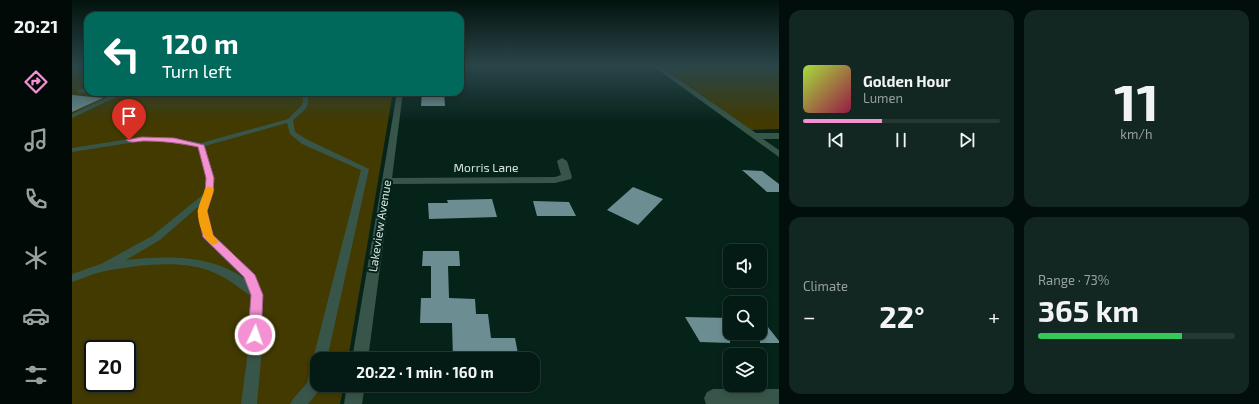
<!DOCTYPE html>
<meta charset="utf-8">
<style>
:root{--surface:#041a14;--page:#122722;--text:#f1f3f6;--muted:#97a1a0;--line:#253834;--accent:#f491d3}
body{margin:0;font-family:"Exo 2",sans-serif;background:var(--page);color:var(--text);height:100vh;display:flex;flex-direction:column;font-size:15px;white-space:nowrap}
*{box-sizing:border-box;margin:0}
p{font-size:13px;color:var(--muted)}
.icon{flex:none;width:22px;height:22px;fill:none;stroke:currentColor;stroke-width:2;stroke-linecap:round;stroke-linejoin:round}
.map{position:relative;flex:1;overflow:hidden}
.details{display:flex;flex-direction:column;gap:10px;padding:10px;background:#020e0b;width:480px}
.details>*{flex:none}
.banner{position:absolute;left:12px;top:12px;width:380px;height:84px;border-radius:12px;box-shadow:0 2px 6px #0003,0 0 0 1px var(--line);background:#00695c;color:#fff;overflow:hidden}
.controls{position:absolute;left:651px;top:244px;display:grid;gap:8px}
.controls a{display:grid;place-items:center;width:44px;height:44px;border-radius:8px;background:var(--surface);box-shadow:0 2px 6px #0003,0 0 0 1px var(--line);font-size:20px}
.speed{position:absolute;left:12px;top:340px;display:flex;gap:8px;font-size:20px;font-weight:700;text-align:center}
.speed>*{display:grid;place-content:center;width:52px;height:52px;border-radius:50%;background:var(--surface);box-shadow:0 2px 6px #0003,0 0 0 1px var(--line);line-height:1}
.speed .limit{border:2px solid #111;border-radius:6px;background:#fff;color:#111}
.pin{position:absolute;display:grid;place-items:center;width:34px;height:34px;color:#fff;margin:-41px -17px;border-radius:50% 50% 50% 0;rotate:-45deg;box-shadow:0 0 4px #0007}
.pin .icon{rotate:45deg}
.me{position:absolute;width:44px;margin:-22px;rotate:3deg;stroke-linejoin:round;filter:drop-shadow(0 0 3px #0008)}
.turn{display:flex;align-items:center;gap:14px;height:84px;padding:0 12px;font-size:18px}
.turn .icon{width:52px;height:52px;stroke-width:2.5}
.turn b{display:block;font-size:28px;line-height:34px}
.big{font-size:30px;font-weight:700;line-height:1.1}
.details .tile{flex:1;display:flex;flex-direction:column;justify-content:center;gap:6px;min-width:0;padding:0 14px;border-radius:12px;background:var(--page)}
.details .dial{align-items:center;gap:0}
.dial b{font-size:52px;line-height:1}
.song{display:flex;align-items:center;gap:12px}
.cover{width:48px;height:48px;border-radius:6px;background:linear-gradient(135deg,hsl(80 70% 55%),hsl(340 70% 35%))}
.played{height:4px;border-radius:2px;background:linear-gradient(90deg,var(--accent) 40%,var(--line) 40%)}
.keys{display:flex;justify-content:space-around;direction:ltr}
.heat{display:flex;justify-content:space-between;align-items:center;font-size:22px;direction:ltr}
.charge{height:6px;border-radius:3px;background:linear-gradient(90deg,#34c759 73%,var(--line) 0)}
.details .tiles{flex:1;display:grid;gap:10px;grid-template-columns:repeat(2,1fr)}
.trip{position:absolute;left:238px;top:352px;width:230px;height:40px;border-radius:12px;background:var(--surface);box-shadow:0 2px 6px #0003,0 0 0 1px var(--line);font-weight:700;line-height:40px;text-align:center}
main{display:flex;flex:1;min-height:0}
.tab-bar{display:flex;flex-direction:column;width:72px;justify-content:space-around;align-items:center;background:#020a08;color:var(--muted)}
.tab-bar .icon{width:28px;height:28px}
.tab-bar .current{color:var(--accent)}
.tab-bar b{font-size:18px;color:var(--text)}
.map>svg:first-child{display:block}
.green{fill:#423a00;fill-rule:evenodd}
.building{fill:#6c8e92}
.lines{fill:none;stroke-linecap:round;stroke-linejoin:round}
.service{fill:#38554a;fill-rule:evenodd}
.minor{fill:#38554a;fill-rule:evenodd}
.route{fill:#f491d3;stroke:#9f5e89}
.slow{fill:#f59e0b}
.labels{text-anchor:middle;stroke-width:4;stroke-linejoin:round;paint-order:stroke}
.street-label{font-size:12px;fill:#d6e6e0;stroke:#06231a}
</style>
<main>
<nav class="tab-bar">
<b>20:21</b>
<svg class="icon current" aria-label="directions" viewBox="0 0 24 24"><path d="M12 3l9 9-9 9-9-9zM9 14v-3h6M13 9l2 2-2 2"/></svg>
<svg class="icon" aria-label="music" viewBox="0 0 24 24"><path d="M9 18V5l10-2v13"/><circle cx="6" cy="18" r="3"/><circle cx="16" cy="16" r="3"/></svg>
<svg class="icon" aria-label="phone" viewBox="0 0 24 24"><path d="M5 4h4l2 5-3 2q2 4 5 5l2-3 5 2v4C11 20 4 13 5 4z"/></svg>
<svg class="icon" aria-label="climate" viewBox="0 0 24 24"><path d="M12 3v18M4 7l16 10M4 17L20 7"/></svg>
<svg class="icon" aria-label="car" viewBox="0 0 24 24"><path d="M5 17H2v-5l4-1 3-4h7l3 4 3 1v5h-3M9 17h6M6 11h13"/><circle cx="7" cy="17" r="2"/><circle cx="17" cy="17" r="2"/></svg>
<svg class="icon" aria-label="filters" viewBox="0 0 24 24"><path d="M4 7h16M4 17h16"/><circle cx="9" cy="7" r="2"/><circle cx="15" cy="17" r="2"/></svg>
</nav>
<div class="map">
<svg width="707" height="404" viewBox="0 0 707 404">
<rect width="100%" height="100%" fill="#06231a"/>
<path class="green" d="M0,66H16V92H321L276,359H245V385H272L268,404H0ZM21,349H55V383H21Z
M589,66H707V129L679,130Z"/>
<path class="building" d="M350,92H372L373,106H349Z
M0,95L31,98L0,112Z
M670,170L690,171L707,184V192H695Z
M561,187L591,199L566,225L535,210Z
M420,199L425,217L357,219L356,203H376L375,200Z
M461,201L497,202L504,216H465Z
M351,251H387L388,266H376L377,298L403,299L404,314H416L419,338H443L447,359H381L380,323H348L349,298H359V266H350Z
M613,317L658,318V343L628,342Z
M688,317L707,341V343H688Z"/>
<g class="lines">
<path class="service" d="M16,89V92H18L8,93L5,91L8,89Z
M20,92H55L0,118V114L40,95L23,94Z
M229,92H235C239,108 232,110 221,120L223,132L236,140L297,169L255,359H245V385H249C246,393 241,398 236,404H218L221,399L235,383L240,366L245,364L241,359L289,170L230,144L218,134L215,123L133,146L142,178L141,193L135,211L141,236L181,272L191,294L189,359L185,404H169L175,359L179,296C167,288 157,279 143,273C112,259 71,265 38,270C25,272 12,278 0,282V274L29,264L80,236L133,193L134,178L126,147L102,142L70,141L0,152V148L70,137L102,138L129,143L216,119L230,105L231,100ZM127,206L125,211L132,239L173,279C138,254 94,256 54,260L88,240Z"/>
<path class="minor" d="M581,66H588L684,133H707V139H691L707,150V157Z
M325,92H331L320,178L483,177L489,175L485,161L490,158L495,161L500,177L499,179L483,183L319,184L296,359H280Z
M275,385H293L290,404H272Z
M641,389H707V404H634L632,398L635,392Z"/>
</g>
<linearGradient id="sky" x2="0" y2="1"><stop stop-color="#03130e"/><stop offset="0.54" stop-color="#2a4549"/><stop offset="1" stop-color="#2a4549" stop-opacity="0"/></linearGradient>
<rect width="707" height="122" fill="url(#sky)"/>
<path class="route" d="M70,137L102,138L132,145L142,178L141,193L135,211L141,235L183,275L191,295L189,335L187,339L183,341L178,339L176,335L179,295L172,277L131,237L126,211L133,193L134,178L126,147C108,143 90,141 72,141C66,141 59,144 54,140Z"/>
<path class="slow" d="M137,186L142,189L135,211L141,235L147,242L142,245C131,242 125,220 126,210C127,203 131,196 133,189Z"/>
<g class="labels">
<g class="street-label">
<text x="414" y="172">Morris Lane</text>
<text transform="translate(308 226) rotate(-81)" y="4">Lakeview Avenue</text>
</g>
</g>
</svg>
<div class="controls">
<a><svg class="icon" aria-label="sound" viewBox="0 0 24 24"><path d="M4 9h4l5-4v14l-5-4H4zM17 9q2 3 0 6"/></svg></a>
<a><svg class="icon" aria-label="search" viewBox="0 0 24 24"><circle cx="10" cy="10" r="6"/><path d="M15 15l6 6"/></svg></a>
<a><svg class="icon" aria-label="layers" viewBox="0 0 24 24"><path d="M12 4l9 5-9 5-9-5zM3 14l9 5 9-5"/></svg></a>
</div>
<div class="speed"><div class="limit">20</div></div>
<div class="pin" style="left:57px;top:140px;background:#d93025"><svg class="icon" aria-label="arrive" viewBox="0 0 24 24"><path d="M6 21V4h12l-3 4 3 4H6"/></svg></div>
<svg class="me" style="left:183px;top:335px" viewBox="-20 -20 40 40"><circle r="17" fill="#f491d3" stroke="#fff" stroke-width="3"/><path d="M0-11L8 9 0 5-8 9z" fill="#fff"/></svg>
<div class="trip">20:22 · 1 min · 160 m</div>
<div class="banner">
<div class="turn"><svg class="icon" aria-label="left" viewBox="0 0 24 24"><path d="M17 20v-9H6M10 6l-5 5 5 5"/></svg><div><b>120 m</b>Turn left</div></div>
</div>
</div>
<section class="details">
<div class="tiles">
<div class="tile">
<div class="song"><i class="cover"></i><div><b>Golden Hour</b><p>Lumen</p></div></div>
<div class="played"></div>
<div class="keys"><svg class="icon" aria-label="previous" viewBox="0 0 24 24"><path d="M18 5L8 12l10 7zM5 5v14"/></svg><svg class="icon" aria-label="pause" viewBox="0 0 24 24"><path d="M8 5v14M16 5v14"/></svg><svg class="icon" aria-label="next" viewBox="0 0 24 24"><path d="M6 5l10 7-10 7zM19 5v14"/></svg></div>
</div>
<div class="tile dial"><b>11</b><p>km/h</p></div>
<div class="tile"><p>Climate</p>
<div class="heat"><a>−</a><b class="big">22°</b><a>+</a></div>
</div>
<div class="tile"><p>Range · 73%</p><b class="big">365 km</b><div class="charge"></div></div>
</div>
</section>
</main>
